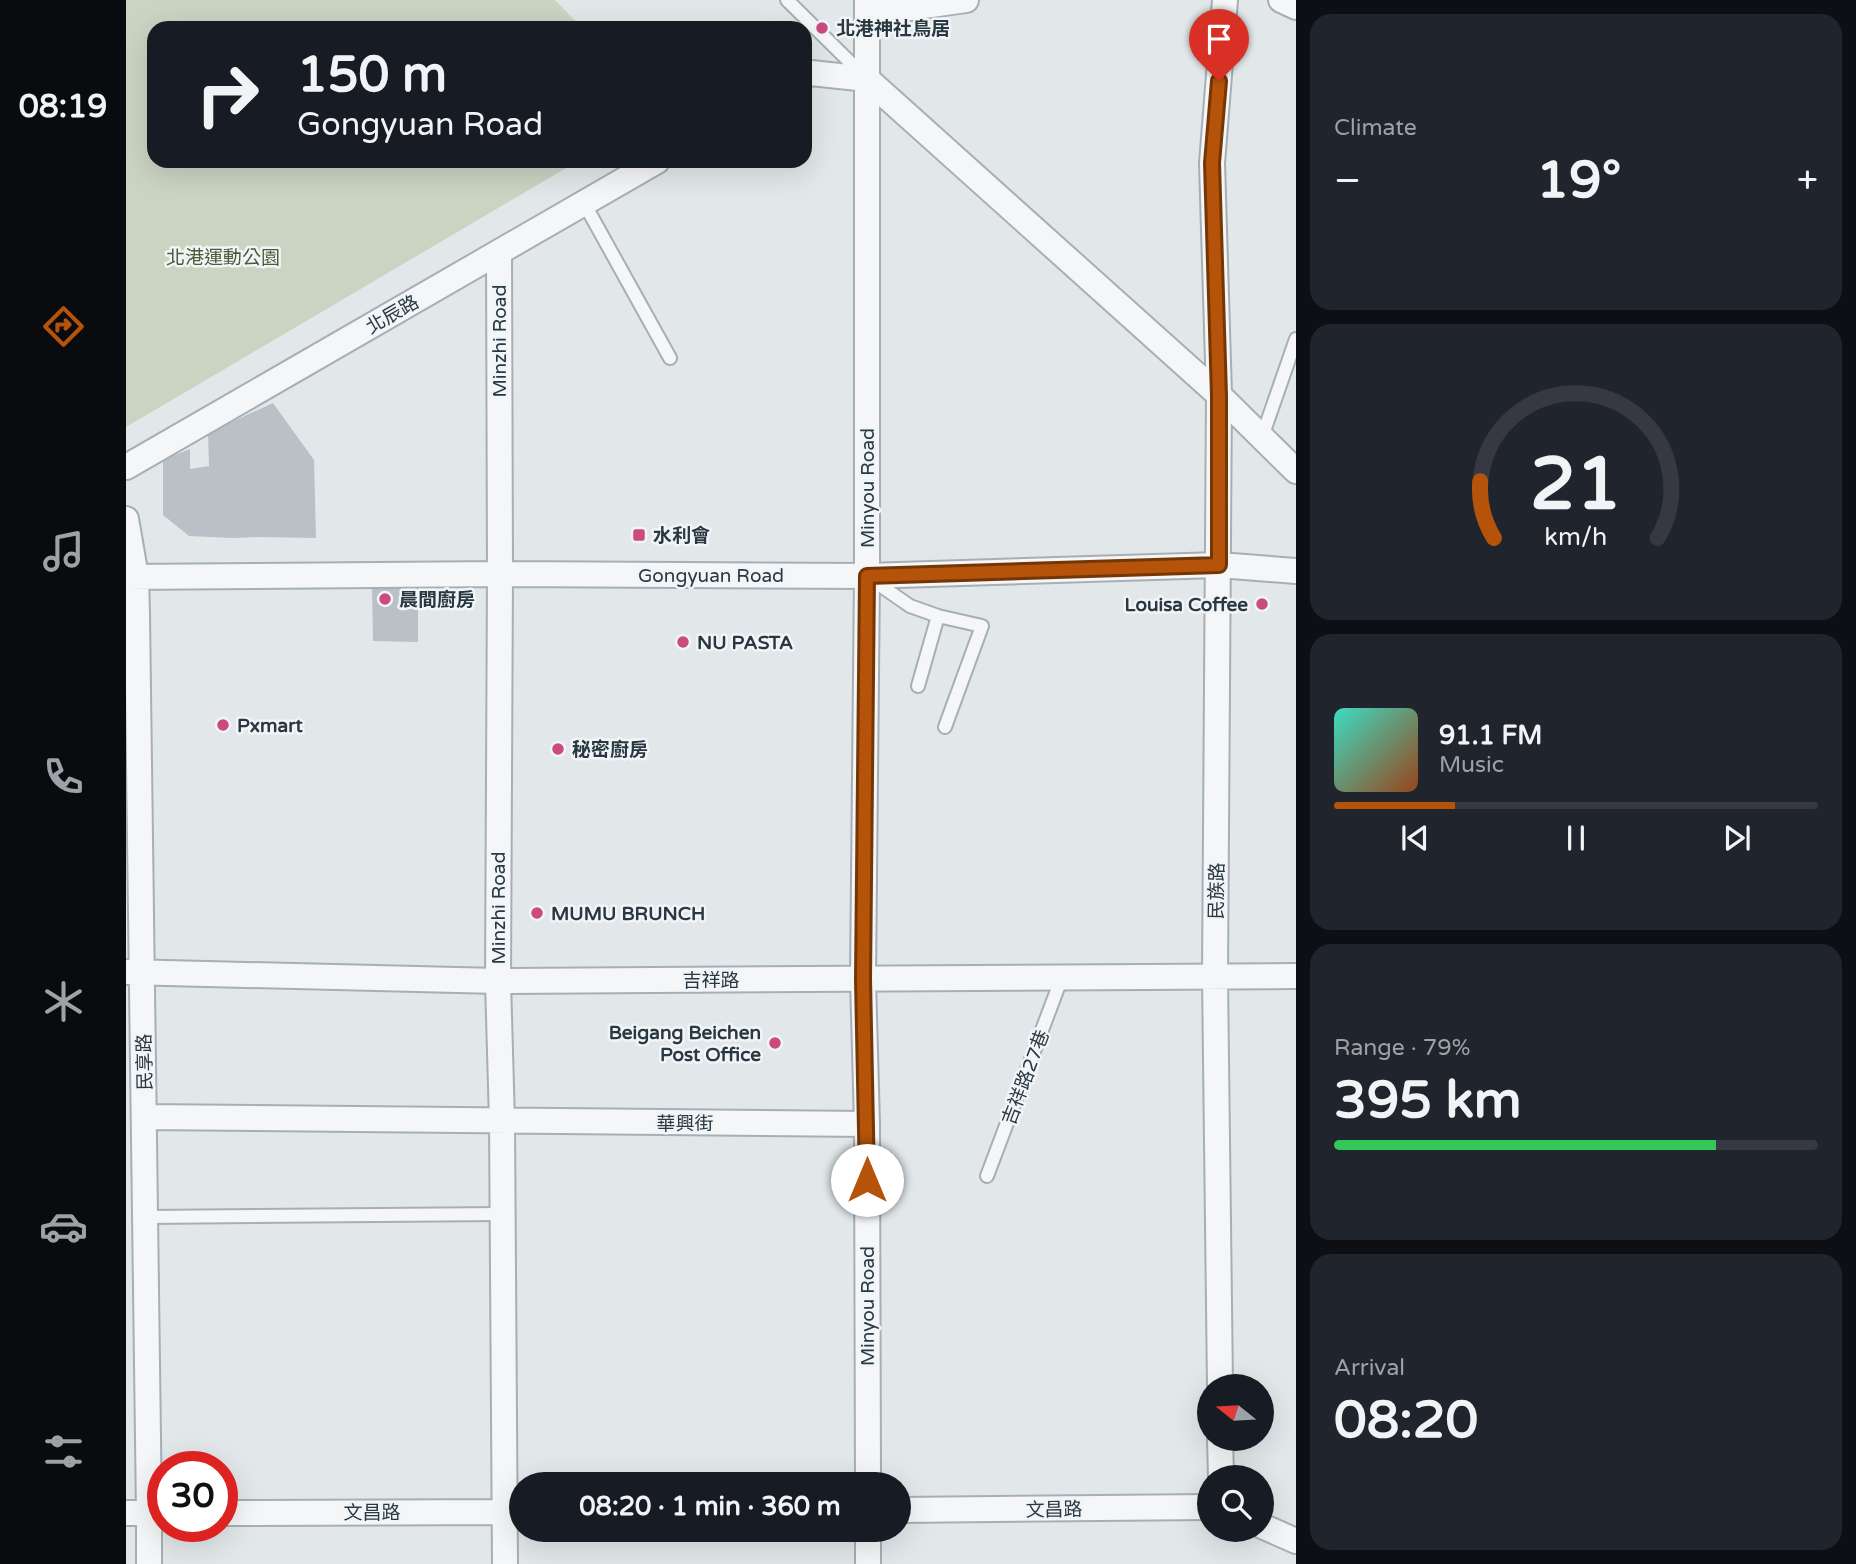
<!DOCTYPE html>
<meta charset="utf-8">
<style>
:root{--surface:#171b24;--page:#20242c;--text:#f1f3f6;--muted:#9ea1a6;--line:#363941;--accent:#b45309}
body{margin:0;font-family:"Varela Round","Noto Sans TC",sans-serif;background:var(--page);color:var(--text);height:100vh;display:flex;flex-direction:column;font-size:26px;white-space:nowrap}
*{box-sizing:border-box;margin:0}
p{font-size:23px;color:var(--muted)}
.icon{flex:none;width:38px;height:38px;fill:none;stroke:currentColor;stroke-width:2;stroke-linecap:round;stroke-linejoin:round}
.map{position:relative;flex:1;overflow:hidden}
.details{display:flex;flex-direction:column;gap:14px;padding:14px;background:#0d0f14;width:560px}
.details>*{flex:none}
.guide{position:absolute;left:21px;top:21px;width:665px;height:147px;border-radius:21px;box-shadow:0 7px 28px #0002;background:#171b24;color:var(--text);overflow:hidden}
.needle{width:46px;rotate:288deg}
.fabs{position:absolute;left:1071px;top:1374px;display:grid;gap:14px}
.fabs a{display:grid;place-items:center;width:77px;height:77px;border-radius:50%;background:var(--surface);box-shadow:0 7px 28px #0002;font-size:35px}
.speed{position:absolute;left:21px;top:1451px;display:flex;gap:14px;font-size:35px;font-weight:700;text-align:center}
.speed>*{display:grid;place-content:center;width:91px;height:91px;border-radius:50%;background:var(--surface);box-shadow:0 7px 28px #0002;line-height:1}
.speed .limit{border:10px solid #d22;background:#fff;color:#111}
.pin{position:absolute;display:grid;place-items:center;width:60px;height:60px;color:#fff;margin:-72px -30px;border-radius:50% 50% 50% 0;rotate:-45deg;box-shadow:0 0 7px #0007}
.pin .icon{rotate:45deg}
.me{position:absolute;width:77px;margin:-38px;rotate:0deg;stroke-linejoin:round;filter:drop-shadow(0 0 5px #0008)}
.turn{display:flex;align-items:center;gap:24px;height:147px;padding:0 35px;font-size:32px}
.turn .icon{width:91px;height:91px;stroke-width:2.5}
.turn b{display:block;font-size:49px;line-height:60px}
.big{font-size:52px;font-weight:700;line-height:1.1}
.details .card{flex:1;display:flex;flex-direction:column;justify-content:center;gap:10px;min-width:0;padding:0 24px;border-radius:21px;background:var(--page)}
.details .dial{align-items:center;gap:0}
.dial svg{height:182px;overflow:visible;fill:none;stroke:var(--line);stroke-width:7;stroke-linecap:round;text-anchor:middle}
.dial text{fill:var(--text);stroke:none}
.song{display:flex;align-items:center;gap:21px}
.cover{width:84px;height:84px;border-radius:10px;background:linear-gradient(135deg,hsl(170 70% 55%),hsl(20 70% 35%))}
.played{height:7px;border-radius:4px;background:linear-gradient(90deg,var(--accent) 25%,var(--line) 25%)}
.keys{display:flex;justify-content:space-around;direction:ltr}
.heat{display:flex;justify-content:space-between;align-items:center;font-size:38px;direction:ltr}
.charge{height:10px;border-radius:5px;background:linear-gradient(90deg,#34c759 79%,var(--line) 0)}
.trip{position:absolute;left:383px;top:1472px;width:402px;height:70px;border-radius:35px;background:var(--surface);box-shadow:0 7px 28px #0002;font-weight:700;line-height:70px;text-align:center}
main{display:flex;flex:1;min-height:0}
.tabs{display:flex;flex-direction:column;width:126px;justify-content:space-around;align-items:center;background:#090b0e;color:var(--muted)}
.tabs .icon{width:49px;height:49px}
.tabs .active{color:var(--accent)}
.tabs b{font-size:32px;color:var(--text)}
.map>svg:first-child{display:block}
.green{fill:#cbd3c3}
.building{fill:#b9c1c6}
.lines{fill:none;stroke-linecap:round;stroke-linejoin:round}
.service-casing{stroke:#a7afb4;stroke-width:16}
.minor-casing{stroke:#a7afb4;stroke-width:28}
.service{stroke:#f4f6f8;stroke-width:12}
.minor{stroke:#f4f6f8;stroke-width:24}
.route-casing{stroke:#753606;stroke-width:18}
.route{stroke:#b45309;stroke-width:12}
.poi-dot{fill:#ca4b7e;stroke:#f1f5f7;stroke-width:2.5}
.labels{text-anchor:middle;stroke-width:5;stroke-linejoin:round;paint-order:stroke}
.poi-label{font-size:19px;font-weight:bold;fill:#2a3841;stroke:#f1f5f7;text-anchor:start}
.park-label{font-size:19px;fill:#485c38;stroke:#f1f5f7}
.street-label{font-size:19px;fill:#2a3841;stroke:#f1f5f7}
</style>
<main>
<nav class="tabs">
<b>08:19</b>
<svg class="icon active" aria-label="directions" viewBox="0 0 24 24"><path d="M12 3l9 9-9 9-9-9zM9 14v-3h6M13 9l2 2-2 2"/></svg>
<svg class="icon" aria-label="music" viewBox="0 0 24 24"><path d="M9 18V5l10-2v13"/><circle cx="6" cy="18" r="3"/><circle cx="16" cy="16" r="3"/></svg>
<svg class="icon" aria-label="phone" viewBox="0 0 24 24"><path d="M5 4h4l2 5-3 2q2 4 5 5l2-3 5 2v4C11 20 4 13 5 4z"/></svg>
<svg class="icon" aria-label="climate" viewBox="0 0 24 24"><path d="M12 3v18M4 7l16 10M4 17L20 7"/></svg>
<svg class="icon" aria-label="car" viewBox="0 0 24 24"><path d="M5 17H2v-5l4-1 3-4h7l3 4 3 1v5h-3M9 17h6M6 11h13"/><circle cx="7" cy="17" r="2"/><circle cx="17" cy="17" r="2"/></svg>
<svg class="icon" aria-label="filters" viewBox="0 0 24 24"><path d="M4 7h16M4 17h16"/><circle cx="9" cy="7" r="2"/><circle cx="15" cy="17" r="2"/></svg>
</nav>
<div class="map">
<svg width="1170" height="1564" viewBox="0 0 1170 1564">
<rect width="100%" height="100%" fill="#e2e7ea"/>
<path class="green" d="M0,0H429L456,28H28V161H452L0,427Z"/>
<path class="building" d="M147,403L188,460L190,538L133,537L106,538L63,536L37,515V460L64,449V469L83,466L82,433Z
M292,583V642L247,641L246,584Z"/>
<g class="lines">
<defs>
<path id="service" d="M661,0L738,76
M458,203L544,358
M1136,437L1170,339
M745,579L784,606L812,616L856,626L819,727
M792,686L812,616
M861,1176L936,977
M19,1217L377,1214"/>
<path id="minor" d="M741,0V576L737,979L741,1124L742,1484
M1155,0L1170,7
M741,14L840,0
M679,76L685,73L741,79
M741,79L1093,395L1170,471
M373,252L374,574L372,981L376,1122L379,1564
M0,467L531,161
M0,519L10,577L11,614L23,1513V1564
M0,577L374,574L741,576L1093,565L1170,571
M0,972L372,981L1170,976
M18,1117L741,1124
M1094,1386L1089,976L1093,395L1086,163L1099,0
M1094,1438L1095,1477
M774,1510L1083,1507
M0,1513H37
M96,1513L396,1512
M1136,1526L1170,1541
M742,1530V1564"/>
</defs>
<use href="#service" class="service-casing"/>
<use href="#minor" class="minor-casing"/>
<use href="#service" class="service"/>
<use href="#minor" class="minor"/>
</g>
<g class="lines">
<defs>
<path id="route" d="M741,1180L737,979L741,576L1093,565V396L1086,163L1093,81"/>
</defs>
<use href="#route" class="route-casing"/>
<use href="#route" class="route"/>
</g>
<g class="poi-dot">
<circle cx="696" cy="28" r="7"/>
<rect x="506" y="528" width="14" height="14" rx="3.5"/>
<circle cx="259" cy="599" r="7"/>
<circle cx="1136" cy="604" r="7"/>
<circle cx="557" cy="642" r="7"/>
<circle cx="97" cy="725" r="7"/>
<circle cx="432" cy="749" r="7"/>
<circle cx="411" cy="913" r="7"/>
<circle cx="649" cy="1043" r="7"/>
</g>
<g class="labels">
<g class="poi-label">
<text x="710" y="35">北港神社鳥居</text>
<text x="527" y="542">水利會</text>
<text x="273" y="606">晨間廚房</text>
<text x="1122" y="611" text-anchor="end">Louisa Coffee</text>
<text x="571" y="649">NU PASTA</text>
<text x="111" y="732">Pxmart</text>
<text x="446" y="756">秘密廚房</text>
<text x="425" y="920">MUMU BRUNCH</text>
<text x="635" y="1039" text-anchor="end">Beigang Beichen<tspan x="635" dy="22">Post Office</tspan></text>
</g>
<g class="park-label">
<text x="97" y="264">北港運動公園</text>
</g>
<g class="street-label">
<text transform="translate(266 314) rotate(-30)" y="7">北辰路</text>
<text transform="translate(373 341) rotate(-90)" y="7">Minzhi Road</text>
<text transform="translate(741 488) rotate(-90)" y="7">Minyou Road</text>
<text x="585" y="582">Gongyuan Road</text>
<text transform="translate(1090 891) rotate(-89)" y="7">民族路</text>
<text transform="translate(372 908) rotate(-90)" y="7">Minzhi Road</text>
<text x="585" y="987">吉祥路</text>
<text transform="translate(18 1062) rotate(-91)" y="7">民享路</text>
<text transform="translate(899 1077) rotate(-69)" y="7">吉祥路27巷</text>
<text x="559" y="1130">華興街</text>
<text transform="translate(741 1306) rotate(-90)" y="7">Minyou Road</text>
<text transform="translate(928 1509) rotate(-1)" y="7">文昌路</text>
<text x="246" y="1519">文昌路</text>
</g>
</g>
</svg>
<div class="fabs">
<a><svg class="needle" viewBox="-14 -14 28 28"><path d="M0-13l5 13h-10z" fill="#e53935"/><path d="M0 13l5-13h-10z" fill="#9ea1a6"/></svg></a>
<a><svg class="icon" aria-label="search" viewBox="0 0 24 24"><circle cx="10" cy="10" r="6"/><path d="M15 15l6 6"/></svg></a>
</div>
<div class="speed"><div class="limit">30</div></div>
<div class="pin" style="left:1093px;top:81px;background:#d93025"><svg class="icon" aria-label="arrive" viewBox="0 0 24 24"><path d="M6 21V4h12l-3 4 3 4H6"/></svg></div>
<svg class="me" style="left:741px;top:1180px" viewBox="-20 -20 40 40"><circle r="19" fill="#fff"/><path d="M0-13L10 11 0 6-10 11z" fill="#b45309"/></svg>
<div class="trip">08:20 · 1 min · 360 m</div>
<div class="guide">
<div class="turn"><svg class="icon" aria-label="right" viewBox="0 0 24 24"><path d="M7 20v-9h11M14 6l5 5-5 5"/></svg><div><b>150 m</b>Gongyuan Road</div></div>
</div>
</div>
<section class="details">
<div class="card"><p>Climate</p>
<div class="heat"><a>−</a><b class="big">19°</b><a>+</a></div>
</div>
<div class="card dial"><svg viewBox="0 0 100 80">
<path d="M14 69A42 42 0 1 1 86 69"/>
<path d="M14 69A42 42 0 0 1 8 44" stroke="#b45309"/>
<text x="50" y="56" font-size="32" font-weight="700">21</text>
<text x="50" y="72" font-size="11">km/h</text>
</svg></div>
<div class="card">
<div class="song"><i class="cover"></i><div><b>91.1 FM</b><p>Music</p></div></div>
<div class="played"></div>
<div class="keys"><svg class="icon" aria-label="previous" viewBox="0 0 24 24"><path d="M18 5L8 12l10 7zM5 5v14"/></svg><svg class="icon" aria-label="pause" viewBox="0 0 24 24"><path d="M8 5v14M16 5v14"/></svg><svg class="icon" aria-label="next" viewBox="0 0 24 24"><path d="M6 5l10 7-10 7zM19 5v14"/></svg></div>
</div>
<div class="card"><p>Range · 79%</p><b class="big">395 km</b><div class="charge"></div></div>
<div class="card"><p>Arrival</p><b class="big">08:20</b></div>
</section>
</main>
